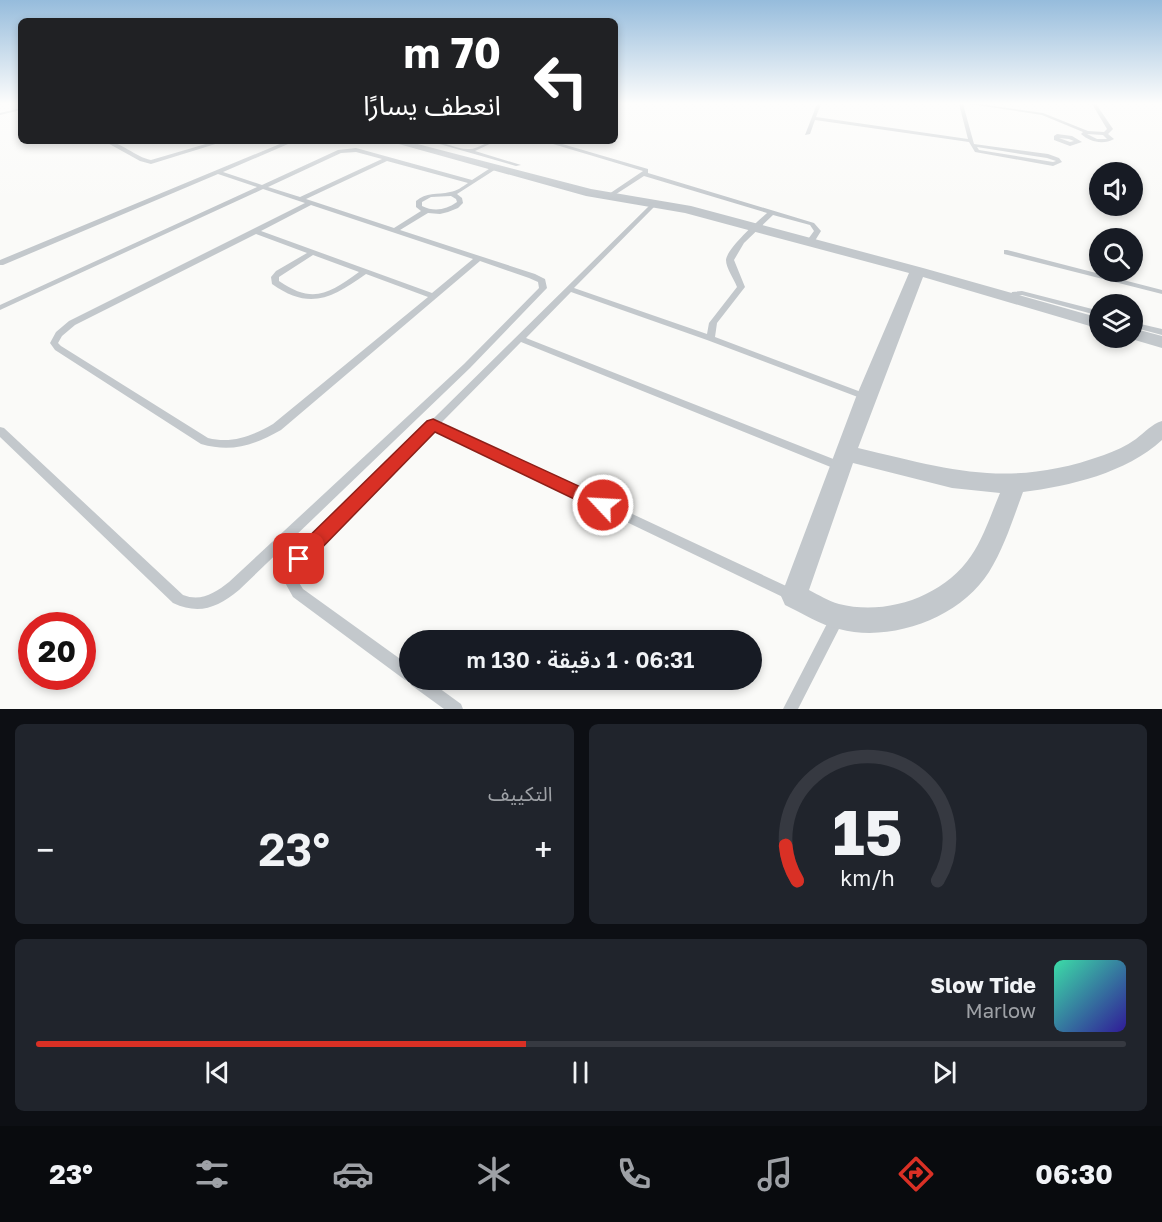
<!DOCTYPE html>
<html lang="ar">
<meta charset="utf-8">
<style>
:root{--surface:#171b24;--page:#20242c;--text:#f1f3f6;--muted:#9ea1a6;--line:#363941;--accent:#d93025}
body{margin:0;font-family:"Golos Text","Noto Sans Arabic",sans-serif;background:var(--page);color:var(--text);direction:rtl;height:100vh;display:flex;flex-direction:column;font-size:22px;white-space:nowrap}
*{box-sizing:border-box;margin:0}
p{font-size:20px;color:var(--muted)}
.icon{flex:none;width:33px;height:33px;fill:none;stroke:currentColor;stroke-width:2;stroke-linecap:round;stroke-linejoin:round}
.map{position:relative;height:709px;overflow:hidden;direction:ltr}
.drawer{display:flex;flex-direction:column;gap:15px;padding:15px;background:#0d0f14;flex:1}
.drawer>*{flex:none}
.top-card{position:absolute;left:18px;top:18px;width:600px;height:126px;border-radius:9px;box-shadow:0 3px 9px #0003;direction:rtl;background:#202124;color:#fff;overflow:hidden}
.controls{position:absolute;left:1089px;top:162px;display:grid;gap:12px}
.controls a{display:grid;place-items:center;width:54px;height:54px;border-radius:50%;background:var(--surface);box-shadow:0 3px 9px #0003;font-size:30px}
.speed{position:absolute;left:18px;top:612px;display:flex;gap:12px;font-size:30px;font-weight:700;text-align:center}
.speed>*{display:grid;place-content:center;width:78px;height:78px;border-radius:50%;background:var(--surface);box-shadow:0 3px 9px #0003;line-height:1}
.speed .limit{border:9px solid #d22;background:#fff;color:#111}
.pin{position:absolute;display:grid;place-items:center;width:51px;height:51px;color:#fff;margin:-26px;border-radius:12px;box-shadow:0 3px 9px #0006}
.me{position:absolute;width:66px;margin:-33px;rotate:295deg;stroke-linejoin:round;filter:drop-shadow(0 0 4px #0008)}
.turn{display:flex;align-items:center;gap:21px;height:126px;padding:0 18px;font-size:27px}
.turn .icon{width:78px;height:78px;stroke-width:2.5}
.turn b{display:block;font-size:42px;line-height:51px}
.big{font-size:45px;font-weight:600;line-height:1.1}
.drawer .card{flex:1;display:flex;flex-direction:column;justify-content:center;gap:9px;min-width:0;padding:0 21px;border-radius:9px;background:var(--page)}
.drawer .dial{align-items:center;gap:0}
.dial svg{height:156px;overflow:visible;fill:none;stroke:var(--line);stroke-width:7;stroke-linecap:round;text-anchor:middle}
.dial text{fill:var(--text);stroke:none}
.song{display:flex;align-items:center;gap:18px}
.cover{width:72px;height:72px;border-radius:9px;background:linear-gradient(135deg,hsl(160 70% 55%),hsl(250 70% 35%))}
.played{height:6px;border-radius:3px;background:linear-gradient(90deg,var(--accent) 45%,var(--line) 45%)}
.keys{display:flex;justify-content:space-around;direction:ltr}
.heat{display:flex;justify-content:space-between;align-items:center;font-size:33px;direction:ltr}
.drawer .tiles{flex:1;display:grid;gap:15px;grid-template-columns:1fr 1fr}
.card:last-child{grid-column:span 2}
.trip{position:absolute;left:399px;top:630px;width:363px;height:60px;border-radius:30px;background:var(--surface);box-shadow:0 3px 9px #0003;font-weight:600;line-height:60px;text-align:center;direction:rtl}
.tabs{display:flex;height:96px;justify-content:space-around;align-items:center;background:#090b0e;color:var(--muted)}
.tabs .icon{width:42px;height:42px}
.tabs .active{color:var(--accent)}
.tabs b{font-size:27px;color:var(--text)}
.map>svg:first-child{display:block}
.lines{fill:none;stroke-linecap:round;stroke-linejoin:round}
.lane{fill:#c3c8cc;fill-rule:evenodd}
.street{fill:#c3c8cc;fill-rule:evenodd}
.route{fill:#d93025;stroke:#8d1f18;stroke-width:1.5}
</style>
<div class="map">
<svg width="1162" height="709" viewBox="0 0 1162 709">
<rect width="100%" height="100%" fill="#fafaf8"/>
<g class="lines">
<path class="lane" d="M817,104H821L816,117L968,139L959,104H963L974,144L1048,154L1059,158L1062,162L1053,166L975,152L969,142L815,120L810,134L805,135ZM977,147L1047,158L1056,161L1053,162L979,150Z
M970,104H979L1043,113L1088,131L1104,132L1107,129L1092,104H1096L1113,129L1108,134L1114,139C1103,145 1090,142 1081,134L1083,132L1042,115ZM1087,134L1103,135L1107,139H1097Z
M21,108V110L0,115V113Z
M1057,134L1072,136L1082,142L1070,146L1054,140V136ZM1059,138L1069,139L1074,141L1070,142Z
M104,141C121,141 135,157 151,160L216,141H225L151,164L140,161Z
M287,141H295L223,172L262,185L338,150L356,148L472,180L492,167H496V169L457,194L462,198L463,203L458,208L448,212L440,214L428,213L400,230L535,274L545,279L547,288L470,368L239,590C217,608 199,615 173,603L0,437V427L4,428L183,595C201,602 215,593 229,582L464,364L539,288L538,282L529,278L480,261L281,430C254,445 232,453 201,444L55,350L50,343L56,332L69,321L305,203L263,189L0,310V305L257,187L218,174L3,265H0V260ZM356,152L382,159L300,197L268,187L341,153ZM387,161L468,183C462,187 457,191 450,192C437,195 426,192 416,201V207L421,211L394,228L306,199ZM451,196L456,199L457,202C446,210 434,212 422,206V202L431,197ZM311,205L473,259L432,293L261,231ZM256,234L307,253L276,271L271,277L272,284C310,311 332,298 366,274L428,297L273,424C252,436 232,444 208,438L61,346L58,343L62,336L75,325ZM313,255L359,272C329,293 314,305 279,281V277L282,275Z
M429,141C444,141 455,149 468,149C477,150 486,141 496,141L475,151L521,165L516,166Z
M543,141H552L648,169V173L814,223L821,231L813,244H810L806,242L814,231L810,225L773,215L744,243L734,260L745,287L717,323L715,337L869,395L871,397L869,399H863L707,340L571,292L526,338L846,464L847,467L846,470L842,471L838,470L521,342L440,424L799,592L801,596L799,600L794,602L789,600L435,430L303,563L296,578L303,589L410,666V680H428L461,704L463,709H444L411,685L410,682L405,680L293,597L283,579L295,555L650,205L655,206L574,288L707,334L709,323L737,287C734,279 726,268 726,260C727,248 758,221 767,213L644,176L610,198H606V196L643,171Z
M1004,250H1007L1162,290V294L1004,254Z
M1022,291L1100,311V316L1022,295L1018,296L1016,301H1010L1009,299L1012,292Z
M1132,322L1162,329V335L1132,327Z
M837,613L842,614L844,619L798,709H783L832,614Z"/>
<path class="street" d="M388,141H406L591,189L691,206L923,268L1100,318V329L923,277L858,448C951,470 1009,489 1104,455C1115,451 1126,446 1136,439C1145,432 1152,424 1162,421V440C1126,473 1070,486 1023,492C1013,519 1004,548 989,572C960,618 891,643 839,629C820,625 802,613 785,605L781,596L856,397L909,273L685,213L586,196ZM853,463L952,488L1000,493C991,514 984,537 971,556C943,597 886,616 839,604C828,601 819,595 809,590Z
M1132,328L1162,336V348L1128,338H1132Z"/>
</g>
<linearGradient id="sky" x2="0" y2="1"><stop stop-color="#96bcdc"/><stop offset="0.51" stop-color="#fdfdfc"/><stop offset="1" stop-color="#fdfdfc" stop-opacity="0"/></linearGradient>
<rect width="1162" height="203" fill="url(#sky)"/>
<path class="route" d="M433,419L609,500L612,505L609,510L603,512L597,510L435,432L305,565L299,567L292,565L289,559L292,553L427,421Z"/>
</svg>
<div class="controls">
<a><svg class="icon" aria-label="sound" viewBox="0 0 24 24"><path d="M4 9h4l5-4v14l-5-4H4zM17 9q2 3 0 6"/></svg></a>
<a><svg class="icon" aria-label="search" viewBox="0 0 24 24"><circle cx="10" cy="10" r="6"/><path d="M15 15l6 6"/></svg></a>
<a><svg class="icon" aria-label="layers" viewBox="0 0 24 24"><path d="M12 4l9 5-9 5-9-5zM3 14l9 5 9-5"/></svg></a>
</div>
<div class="speed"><div class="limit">20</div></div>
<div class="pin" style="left:299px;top:559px;background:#d93025"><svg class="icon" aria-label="arrive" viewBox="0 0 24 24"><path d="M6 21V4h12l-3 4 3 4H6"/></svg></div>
<svg class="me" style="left:603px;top:505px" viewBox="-20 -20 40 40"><circle r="17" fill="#d93025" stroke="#fff" stroke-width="3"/><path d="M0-11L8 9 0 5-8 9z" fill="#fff"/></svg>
<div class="trip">06:31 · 1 دقيقة · 130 m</div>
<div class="top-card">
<div class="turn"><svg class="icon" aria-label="left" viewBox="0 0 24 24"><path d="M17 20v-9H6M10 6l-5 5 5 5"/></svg><div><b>70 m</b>انعطف يسارًا</div></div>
</div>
</div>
<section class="drawer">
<div class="tiles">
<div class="card dial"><svg viewBox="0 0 100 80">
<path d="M14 69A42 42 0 1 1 86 69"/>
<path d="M14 69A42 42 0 0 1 8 51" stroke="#d93025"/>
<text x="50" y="56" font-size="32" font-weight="700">15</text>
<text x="50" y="72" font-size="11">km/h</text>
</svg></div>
<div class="card"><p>التكييف</p>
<div class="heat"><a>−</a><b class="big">23°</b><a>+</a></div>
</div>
<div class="card">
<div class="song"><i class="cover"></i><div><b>Slow Tide</b><p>Marlow</p></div></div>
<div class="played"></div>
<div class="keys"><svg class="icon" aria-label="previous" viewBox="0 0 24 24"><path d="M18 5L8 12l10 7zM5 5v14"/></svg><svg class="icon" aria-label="pause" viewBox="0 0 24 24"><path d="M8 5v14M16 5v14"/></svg><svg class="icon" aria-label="next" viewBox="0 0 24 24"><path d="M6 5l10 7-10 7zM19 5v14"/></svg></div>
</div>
</div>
</section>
<nav class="tabs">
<b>06:30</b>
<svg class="icon active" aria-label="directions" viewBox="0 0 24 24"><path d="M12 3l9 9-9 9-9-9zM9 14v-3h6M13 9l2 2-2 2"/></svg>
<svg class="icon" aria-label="music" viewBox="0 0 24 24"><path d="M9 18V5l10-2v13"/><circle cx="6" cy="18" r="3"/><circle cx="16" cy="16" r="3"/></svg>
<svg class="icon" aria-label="phone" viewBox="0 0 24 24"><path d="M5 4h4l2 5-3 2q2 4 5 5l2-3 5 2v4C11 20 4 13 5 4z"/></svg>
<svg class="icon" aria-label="climate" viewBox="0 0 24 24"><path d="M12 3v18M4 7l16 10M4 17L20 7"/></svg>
<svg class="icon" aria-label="car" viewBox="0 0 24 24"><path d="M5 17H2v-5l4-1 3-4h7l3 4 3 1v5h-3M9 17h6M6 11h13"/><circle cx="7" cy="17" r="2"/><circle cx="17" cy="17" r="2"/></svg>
<svg class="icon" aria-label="filters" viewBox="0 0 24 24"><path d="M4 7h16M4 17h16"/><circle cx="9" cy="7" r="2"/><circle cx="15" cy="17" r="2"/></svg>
<b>23°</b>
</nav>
